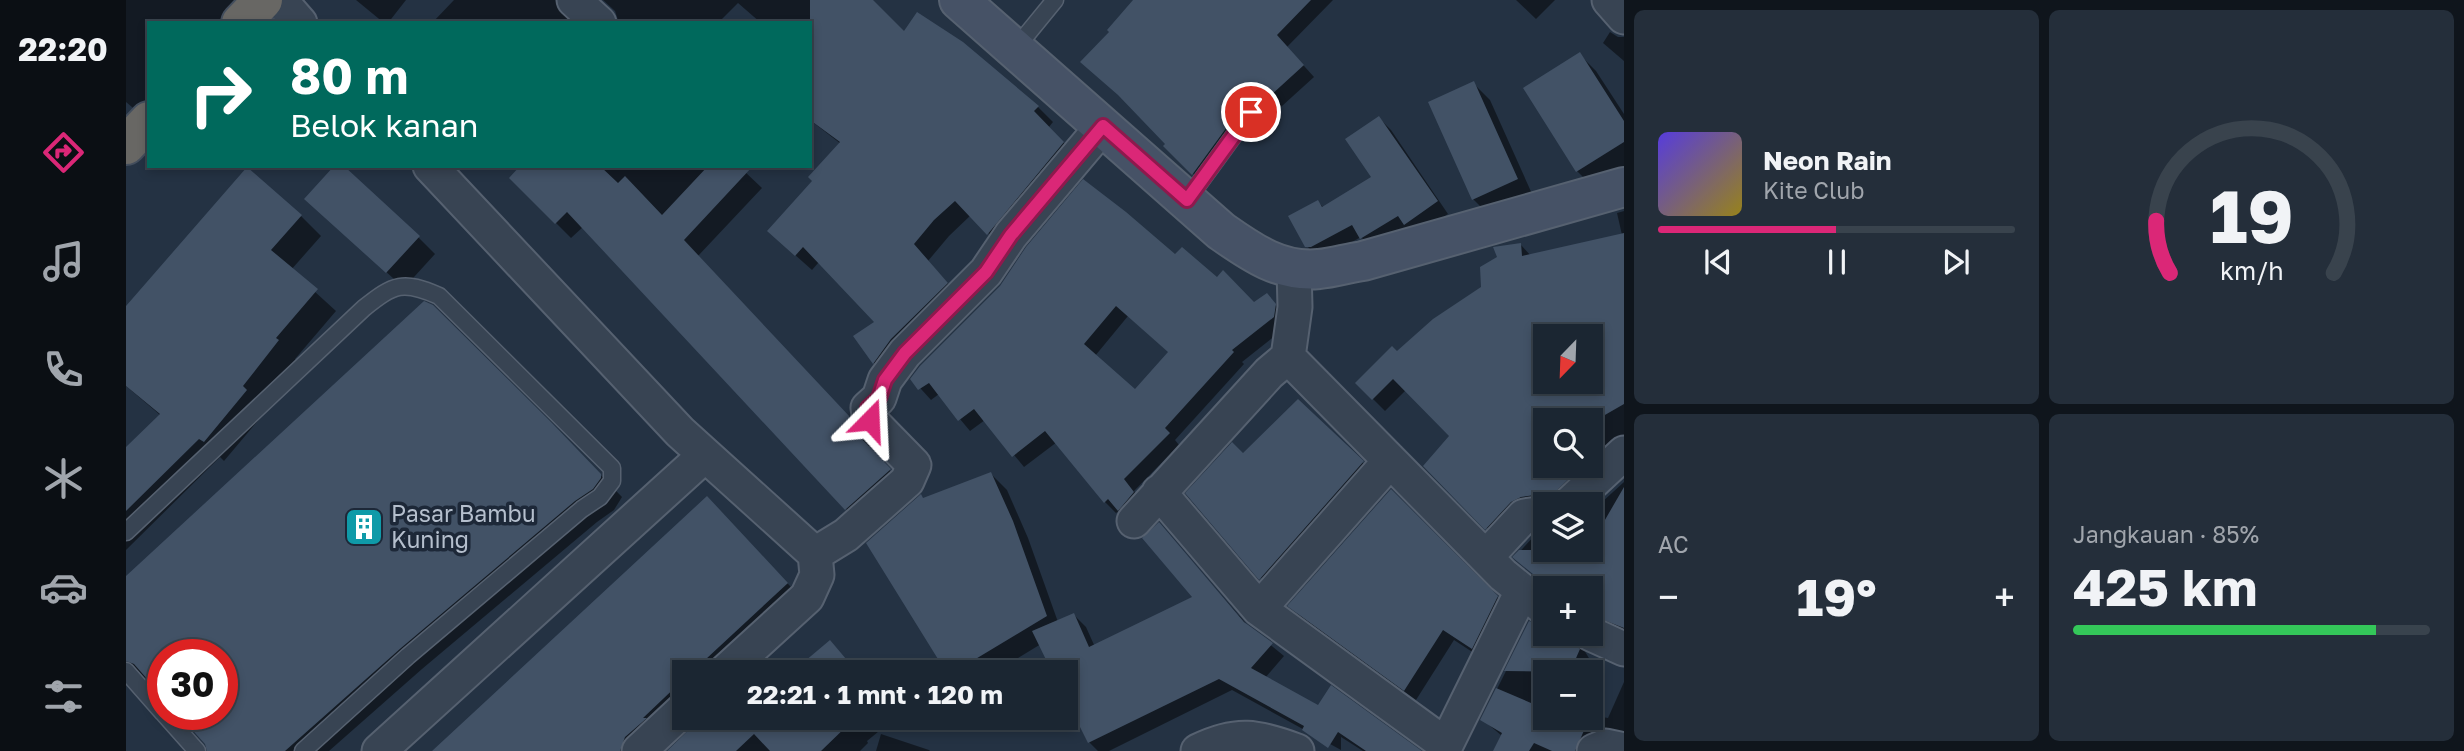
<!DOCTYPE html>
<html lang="id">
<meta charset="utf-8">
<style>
:root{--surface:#1b2632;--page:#242e3a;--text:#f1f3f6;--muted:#a0a5ac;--line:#39434d;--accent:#db2777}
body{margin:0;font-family:"Golos Text",sans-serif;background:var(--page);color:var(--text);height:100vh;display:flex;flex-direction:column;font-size:26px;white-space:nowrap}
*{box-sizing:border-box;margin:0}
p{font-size:23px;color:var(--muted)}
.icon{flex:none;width:38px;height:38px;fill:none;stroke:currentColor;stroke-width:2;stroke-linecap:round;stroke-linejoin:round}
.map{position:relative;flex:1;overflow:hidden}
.side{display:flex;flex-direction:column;gap:10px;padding:10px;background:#0f151c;width:840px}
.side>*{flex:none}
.banner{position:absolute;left:21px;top:21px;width:665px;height:147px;border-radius:0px;box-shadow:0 4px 10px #0003,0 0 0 2px var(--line);background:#00695c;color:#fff;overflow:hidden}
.needle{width:46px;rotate:203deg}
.controls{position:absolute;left:1407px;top:324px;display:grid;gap:14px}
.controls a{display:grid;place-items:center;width:70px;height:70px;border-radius:0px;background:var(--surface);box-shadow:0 4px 10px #0003,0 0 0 2px var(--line);font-size:35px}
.speed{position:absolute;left:21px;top:639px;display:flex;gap:14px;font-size:35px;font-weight:700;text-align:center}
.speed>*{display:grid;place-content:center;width:91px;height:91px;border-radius:50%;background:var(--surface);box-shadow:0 4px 10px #0003,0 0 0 2px var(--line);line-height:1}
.speed .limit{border:10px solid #d22;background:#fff;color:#111}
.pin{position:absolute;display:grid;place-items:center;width:60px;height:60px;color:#fff;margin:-30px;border:4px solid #fff;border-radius:50%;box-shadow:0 2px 7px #0007}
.me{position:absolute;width:77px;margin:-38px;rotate:21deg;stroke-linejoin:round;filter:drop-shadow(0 0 5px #0008)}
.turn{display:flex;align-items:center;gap:24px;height:147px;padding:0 28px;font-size:32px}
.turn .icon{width:91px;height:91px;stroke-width:2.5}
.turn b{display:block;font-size:49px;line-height:60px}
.big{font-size:52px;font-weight:700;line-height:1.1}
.side .card{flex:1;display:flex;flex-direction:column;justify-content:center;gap:10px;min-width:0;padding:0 24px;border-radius:10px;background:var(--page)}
.side .dial{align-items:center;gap:0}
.dial svg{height:182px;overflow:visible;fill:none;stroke:var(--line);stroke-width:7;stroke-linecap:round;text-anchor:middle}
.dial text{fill:var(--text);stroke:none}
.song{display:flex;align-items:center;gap:21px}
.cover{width:84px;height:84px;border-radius:10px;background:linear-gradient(135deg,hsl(250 70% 55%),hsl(50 70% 35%))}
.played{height:7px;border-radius:4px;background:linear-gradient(90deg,var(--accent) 50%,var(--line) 50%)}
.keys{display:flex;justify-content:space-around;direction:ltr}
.heat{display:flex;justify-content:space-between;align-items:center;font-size:38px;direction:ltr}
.charge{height:10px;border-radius:5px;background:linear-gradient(90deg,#34c759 85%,var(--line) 0)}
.side .tiles{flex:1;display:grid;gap:10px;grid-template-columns:repeat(2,1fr)}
.trip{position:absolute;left:546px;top:660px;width:406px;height:70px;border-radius:0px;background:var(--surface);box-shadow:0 4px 10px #0003,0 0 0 2px var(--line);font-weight:700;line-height:70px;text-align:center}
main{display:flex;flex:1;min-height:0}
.tab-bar{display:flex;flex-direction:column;width:126px;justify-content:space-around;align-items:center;background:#0b0f14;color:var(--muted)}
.tab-bar .icon{width:49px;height:49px}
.tab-bar .current{color:var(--accent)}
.tab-bar b{font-size:32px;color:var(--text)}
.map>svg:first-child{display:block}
.shadow{fill:#0007;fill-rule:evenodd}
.building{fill:#425266;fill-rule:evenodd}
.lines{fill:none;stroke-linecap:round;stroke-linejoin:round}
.service-casing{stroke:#566170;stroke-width:19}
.minor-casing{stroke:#566170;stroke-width:37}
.secondary-casing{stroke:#566170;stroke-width:42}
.trunk-casing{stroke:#434e5d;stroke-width:42}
.service{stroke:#384453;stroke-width:16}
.minor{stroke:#384453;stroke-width:33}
.secondary{stroke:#465266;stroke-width:38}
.trunk{stroke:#686764;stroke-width:38}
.route-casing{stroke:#8e194d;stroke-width:18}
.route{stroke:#db2777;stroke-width:12}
.labels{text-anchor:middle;stroke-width:7;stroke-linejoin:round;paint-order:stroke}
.poi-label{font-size:23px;fill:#b5bfcd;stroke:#1d2838;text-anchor:start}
</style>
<main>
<nav class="tab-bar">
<b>22:20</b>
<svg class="icon current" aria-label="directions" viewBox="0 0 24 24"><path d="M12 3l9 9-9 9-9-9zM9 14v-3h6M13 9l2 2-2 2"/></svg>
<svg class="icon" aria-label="music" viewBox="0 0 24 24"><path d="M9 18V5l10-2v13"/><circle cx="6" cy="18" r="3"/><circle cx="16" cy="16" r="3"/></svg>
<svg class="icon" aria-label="phone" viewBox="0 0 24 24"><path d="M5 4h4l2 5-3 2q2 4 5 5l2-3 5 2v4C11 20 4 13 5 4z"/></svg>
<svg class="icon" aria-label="climate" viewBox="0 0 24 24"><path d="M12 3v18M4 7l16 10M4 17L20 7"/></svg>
<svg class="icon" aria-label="car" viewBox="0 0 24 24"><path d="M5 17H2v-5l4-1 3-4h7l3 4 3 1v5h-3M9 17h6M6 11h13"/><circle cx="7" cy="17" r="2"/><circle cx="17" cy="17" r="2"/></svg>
<svg class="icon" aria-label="filters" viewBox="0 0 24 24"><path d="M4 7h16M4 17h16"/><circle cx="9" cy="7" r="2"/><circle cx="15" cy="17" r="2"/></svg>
</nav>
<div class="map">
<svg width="1498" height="751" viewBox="0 0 1498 751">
<rect width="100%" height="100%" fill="#243243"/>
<path class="shadow" d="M0,0H127L106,23H23V102L13,113L0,102Z
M230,0H280L262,23H258Z
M328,0H453L444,13L445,23H306Z
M477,0H744L779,34L912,107L927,122L923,127L953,159L878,249L845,215L823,236L802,261L836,299L763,378L748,363L729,337L751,322L693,262L686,270L659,246L688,181L715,144L684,120V23H635L612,3L592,23H493L489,11Z
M1015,0H1207L1161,47L1188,77L1145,116L1138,112L1128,116L1079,185L1039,146L1041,144Z
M1390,0H1429L1410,19Z
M1484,32L1492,37H1498V61L1477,43Z
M1453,54L1470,71L1498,114V169L1468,188L1451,171L1399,89Z
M1347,83L1364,100L1407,196L1364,216L1347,199Z
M1253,118L1265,130L1322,214L1291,235L1283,228L1247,249L1235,237L1197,258H1193L1181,246L1192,202L1198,208L1248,178Z
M479,166H621L617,170L636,188L572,256L739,435L745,451L779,486L735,525L457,227L445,238L385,178L476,170Z
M1498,211V451L1373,540L1299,466L1325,436L1280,390L1259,411L1231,383L1357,288L1395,245L1405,256L1496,235L1491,213ZM1419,336H1465V382H1419ZM1419,420H1465V466H1419Z
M175,216L195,236L165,270L210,311L169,359L171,361L136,407L140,411L98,461L94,457L0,550V450L47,426L0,386V309Z
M198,216L292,237L309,254L278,288Z
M1049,257L1091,279L1129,304L1140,295L1160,317L1159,328L1116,362L1118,364L1049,440L1053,445L1008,491L1018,504L1004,520L994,510L990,513L979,502L931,442L898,467L859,420L844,431L813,394L805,400L786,379ZM1002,316L1044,353L1009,392L969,356Z
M1206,432L1248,474L1145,589L1062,493L1118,456Z
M446,446L496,497L488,510L471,522L296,669L203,751H83L80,743L55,714H96V654H37L27,683L23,682L0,659V579Z
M865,474L881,490L902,538L932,622L948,615L960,627L969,647L1069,597L1033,524L1123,627L1158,656L1139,678L1193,707L1293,751H1237L1215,737V750L1106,690L983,751H972L963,742L940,695V672H928L915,644L869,672H822L798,500Z
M1498,482V633L1465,632V588H1424L1389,557L1408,536L1419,533V550H1465V512Z
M1265,491L1382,608L1357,659L1328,640L1290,700L1175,617L1164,606Z
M600,518L680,603L606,672H558V718L525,751H309Z
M1404,623L1415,630L1419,629V634H1464L1459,639L1458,650L1466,663L1462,672H1419V718H1465V715L1482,718L1498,682V739L1466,751H1369L1376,736L1356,719Z
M576,718H587L597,727L607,718H769L741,741L742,743L734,751H544L573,724Z
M755,734L803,750L804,751H750Z"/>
<path class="building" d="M684,0H747L778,31L791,12L837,42L913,106L908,111L938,142L861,235L829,201L808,220L788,244L822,283L765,339L747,364L727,336L748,322L677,247L669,256L641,231L686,181L682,177L714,142L684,120Z
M1007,0H1185L1151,35L1178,65L1133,106L1125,102L1117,105L1066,175L1037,146L1039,144L992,95L954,62L983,32L981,30Z
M1454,52L1498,121V142L1450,172L1397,88Z
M1348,81L1392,179L1346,200L1302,102Z
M1253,116L1312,201L1278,225L1272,216L1234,239L1226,225L1185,247H1179L1162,216L1192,200L1196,207L1245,177L1219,139Z
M208,166H218L294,236L260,273L178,199Z
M394,166H474L492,183L499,176L536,215L582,166H627L558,240L724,417L730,433L765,469L719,510L441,212L429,224L383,178Z
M121,167L176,215L145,250L192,289L150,338L153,340L117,386L121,390L78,442L73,439L0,511V447L34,414L0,386V306Z
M957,179L1000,212L1049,254L1056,247L1091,277L1097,270L1128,302L1141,293L1150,304L1148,317L1106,350L1108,352L1039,428L1044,433L998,479L1008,492L992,511L982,499L978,503L919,431L886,457L848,409L832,421L803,383L792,390L784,379L794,366L874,286L900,247ZM990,306L1042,352L1009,389L958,344Z
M1498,233V404L1465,423V420H1419V466H1456L1426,495L1416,494L1395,497L1385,502L1359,530L1297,466L1323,436L1267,379L1246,400L1229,383L1266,346L1271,351L1307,319L1355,287L1354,267L1371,257L1367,247L1395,243L1396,256ZM1419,336H1465V382H1419Z
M298,301L307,305L425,422L475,474V478L467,489L449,501L275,648L159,751H81L79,744L52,714H96V654H37V697L8,664L0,661V576Z
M1172,399L1238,461L1133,580L1059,493L1106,442L1117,453Z
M865,472L887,521L921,616L828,672H820L740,543L795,494L797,498Z
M1498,487V628L1465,615V588H1424L1386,557L1393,550H1465V544Z
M1265,489L1372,596L1346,649L1317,630L1278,691L1161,606Z
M581,496L662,583L566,672H558V679L517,718H521L499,737L494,751H306Z
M1033,522L1118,622L1147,643L1125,668L1192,705L1205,685L1296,751H1240L1212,732L1202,748L1176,730L1178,726L1093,679L962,743L940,699V672H926L906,631L948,613L963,647L1066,597L1016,538Z
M1403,621L1419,628V634H1446L1449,645L1454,649L1444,672L1378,671Z
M704,640L731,672H666Z
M1370,688L1419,709V718H1440L1460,726L1449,751H1426L1408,743L1403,751H1367L1376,733L1354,720Z
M575,718H727L722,722L724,723L695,751H644L628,734L610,751H541Z"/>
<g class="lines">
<defs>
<path id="service" d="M889,49L929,0
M1061,200L1125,112
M0,532L238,308C268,284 277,280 313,296L486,468V481L474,497L456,509L282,656L177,751
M0,671L37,713
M38,714L71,751"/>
<path id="minor" d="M154,0L174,23
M448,0L473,23
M1483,0L1498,17
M304,166L554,432L689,554L691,575L681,597L599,672
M1162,357L1377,575L1419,609
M1033,492L1133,609L1320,745
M1443,504L1498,453
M1008,521L1143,373L1162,357L1169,307L1168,269
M689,554L720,535L781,481L788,465L744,420L742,408L753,398L759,380L779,353L860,272L885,235L977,126
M1360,557L1398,516L1419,513
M1133,609L1264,461
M1465,634L1498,649
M253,751L578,456
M513,751L558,709
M1072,751C1111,732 1131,736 1171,751
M1317,751L1396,591
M1468,751L1480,746L1498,750"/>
<path id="secondary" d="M833,0L1095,231C1125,252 1154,273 1193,269C1207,268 1222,263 1237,261L1498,187"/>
<path id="trunk" d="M115,23L137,0
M0,145L23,121"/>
</defs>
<use href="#service" class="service-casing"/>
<use href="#minor" class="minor-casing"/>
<use href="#secondary" class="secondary-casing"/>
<use href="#trunk" class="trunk-casing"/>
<use href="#service" class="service"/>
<use href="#minor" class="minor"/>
<use href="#secondary" class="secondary"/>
<use href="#trunk" class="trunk"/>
</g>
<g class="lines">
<defs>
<path id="route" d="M744,420L742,408L753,398L759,380L779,353L860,272L885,235L977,126L1061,200L1125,112"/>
</defs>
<use href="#route" class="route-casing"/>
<use href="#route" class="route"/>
</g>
<defs>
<symbol id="building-square" viewBox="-11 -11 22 22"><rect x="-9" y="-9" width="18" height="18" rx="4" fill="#0f9aa8" stroke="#1d2838"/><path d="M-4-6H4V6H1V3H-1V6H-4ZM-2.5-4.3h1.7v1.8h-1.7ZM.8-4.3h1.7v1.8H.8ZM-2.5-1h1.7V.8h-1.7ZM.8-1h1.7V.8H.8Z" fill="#fff"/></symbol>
</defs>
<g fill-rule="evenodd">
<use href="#building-square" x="216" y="505" width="44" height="44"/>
</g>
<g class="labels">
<g class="poi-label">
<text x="265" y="522">Pasar Bambu<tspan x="265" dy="26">Kuning</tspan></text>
</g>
</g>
</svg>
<div class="controls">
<a><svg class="needle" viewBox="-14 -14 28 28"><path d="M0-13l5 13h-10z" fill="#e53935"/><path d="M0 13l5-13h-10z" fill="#a0a5ac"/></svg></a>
<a><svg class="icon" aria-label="search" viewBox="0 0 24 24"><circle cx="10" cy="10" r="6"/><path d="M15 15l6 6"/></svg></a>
<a><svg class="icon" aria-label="layers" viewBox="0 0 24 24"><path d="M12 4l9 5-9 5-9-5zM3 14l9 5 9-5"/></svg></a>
<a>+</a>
<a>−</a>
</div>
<div class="speed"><div class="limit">30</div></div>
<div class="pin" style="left:1125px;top:112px;background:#d93025"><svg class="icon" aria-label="arrive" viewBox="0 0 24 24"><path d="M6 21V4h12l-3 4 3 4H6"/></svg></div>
<svg class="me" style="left:744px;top:420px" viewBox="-20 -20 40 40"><path d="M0-17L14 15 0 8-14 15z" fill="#db2777" stroke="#fff" stroke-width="4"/></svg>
<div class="trip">22:21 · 1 mnt · 120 m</div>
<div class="banner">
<div class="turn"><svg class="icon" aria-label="right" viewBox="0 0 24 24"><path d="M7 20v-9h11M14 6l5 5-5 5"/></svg><div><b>80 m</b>Belok kanan</div></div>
</div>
</div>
<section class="side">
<div class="tiles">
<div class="card">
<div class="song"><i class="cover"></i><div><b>Neon Rain</b><p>Kite Club</p></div></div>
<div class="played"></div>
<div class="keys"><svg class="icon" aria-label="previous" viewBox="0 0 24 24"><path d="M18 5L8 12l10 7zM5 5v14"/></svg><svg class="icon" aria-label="pause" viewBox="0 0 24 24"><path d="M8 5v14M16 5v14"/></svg><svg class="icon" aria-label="next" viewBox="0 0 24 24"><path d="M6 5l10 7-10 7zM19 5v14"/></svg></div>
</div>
<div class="card dial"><svg viewBox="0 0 100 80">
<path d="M14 69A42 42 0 1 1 86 69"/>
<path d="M14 69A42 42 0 0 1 8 46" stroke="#db2777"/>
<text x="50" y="56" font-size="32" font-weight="700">19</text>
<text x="50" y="72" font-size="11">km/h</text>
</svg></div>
<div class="card"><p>AC</p>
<div class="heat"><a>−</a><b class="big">19°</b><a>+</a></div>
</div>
<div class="card"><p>Jangkauan · 85%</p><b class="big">425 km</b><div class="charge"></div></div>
</div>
</section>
</main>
